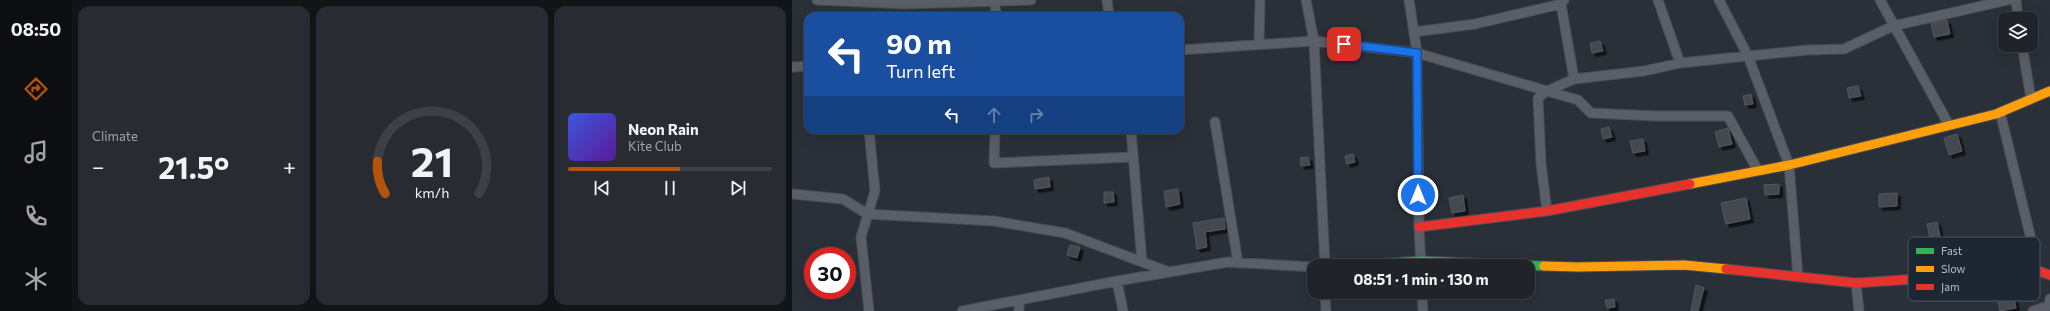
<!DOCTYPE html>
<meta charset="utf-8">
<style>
:root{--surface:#20242a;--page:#282c32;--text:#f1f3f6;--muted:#a2a4a8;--line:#3d4147;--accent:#b45309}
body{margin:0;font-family:Commissioner,sans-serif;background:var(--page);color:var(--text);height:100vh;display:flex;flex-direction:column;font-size:15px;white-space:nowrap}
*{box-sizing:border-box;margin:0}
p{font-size:13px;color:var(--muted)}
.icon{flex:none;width:22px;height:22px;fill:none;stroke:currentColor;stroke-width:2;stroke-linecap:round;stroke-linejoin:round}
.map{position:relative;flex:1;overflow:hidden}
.drawer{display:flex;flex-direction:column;gap:6px;padding:6px;background:#121417;width:720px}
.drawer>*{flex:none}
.top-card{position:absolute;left:12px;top:12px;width:380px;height:122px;border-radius:12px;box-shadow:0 4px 16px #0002,0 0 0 1px var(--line);background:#1a4fa0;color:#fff;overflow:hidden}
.buttons{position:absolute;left:1206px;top:12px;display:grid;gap:8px}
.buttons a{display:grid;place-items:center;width:40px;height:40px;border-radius:8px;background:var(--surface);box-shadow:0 4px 16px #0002,0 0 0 1px var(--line);font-size:20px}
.speed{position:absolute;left:12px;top:247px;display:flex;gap:8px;font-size:20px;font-weight:700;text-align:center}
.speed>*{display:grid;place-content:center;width:52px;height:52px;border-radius:50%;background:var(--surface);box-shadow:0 4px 16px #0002,0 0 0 1px var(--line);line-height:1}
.speed .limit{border:6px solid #d22;background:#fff;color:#111}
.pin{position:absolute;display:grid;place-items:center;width:34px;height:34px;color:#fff;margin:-17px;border-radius:8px;box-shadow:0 2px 6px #0006}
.me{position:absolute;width:44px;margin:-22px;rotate:0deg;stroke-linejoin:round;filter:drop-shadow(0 0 3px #0008)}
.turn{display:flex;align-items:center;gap:14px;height:84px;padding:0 16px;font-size:18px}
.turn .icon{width:52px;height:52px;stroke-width:2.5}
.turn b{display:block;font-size:28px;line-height:34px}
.lanes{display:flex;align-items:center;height:38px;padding:0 16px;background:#0003;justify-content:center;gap:20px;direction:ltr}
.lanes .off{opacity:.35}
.big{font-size:30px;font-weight:700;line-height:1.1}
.drawer .tile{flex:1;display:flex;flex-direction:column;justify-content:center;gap:6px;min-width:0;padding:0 14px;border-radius:12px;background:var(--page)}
.drawer .dial{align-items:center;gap:0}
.dial svg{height:104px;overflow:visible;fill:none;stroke:var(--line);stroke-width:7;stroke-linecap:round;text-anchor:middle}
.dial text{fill:var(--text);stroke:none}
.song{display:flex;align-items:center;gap:12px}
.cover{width:48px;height:48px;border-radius:6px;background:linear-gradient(135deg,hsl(230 70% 55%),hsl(270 70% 35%))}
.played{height:4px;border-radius:2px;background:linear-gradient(90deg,var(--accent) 55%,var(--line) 55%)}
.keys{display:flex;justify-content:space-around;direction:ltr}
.heat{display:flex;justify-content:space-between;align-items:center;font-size:22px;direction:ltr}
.drawer .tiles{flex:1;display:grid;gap:6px;grid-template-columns:repeat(3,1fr)}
.trip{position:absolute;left:515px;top:259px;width:228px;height:40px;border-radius:12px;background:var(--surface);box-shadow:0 4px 16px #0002,0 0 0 1px var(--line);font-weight:700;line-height:40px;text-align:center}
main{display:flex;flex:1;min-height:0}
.dock{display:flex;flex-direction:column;width:72px;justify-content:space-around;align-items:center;background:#0d0e11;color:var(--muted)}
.dock .icon{width:28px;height:28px}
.dock .active{color:var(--accent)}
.dock b{font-size:18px;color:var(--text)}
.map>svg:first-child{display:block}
.building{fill:#444950;stroke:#52575f;filter:url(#shadow)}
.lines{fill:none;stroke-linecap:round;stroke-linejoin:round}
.street-casing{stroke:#484c53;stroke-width:11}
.fast-casing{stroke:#484c53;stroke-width:11}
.slow-casing{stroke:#484c53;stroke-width:11}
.jam-casing{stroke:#484c53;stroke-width:11}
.street{stroke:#5a5e66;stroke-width:9}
.fast{stroke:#30b455;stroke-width:9}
.slow{stroke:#ff9f0a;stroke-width:9}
.jam{stroke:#e5322d;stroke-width:9}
.route-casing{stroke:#114b97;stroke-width:10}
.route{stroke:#1a73e8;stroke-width:7}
.key{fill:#1d2633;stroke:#4a5360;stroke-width:1}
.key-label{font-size:11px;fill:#b4bcc9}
</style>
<main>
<nav class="dock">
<b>08:50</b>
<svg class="icon active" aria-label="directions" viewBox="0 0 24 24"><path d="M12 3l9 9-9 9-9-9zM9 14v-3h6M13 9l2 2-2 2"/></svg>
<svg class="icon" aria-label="music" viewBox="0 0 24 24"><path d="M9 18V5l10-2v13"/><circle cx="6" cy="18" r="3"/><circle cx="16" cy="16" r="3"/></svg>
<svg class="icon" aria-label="phone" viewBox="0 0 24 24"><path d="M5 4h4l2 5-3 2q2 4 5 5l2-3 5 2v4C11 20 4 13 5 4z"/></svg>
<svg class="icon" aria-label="climate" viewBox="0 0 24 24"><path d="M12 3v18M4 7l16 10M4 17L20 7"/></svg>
</nav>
<section class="drawer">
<div class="tiles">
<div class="tile"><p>Climate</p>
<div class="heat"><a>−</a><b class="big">21.5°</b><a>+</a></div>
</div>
<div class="tile dial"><svg viewBox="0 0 100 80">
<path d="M14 69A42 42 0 1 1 86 69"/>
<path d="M14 69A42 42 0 0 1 8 44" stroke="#b45309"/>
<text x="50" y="56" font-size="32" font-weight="700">21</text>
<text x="50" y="72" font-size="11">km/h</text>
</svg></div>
<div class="tile">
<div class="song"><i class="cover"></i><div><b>Neon Rain</b><p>Kite Club</p></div></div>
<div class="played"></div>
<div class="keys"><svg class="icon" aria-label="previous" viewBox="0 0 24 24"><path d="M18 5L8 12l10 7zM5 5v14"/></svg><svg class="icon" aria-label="pause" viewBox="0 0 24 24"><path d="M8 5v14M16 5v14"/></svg><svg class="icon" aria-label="next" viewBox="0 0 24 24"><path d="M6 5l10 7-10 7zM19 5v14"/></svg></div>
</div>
</div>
</section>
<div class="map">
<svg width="1258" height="311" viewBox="0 0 1258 311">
<defs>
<filter id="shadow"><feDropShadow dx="3.5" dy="3.5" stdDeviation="0" flood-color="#0009"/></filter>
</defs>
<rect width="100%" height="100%" fill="#2a3038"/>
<path class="building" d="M1155,20L1158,34L1142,37L1139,23Z
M808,41L811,51L800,53L798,43Z
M1066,86L1069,96L1057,98L1055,88Z
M959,94L961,104L953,105L951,96Z
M817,127L820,137L811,139L809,129Z
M936,128L940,144L927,147L923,132Z
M1165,134L1170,151L1157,155L1152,138Z
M851,139L853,151L841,153L838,141Z
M561,154L563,162L555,164L553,156Z
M516,157L518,165L509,166L508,158Z
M257,177L258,187L243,189L242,180Z
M987,184V194L973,195L972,185Z
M386,189L388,204L374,207L372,191Z
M312,192H321L322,202L312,203Z
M1105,193V206L1087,207V194Z
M671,195L673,211L660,213L657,198Z
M954,198L958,219L934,224L929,203Z
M432,218L433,229L413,232L415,247L405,249L401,223Z
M1145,222L1149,241L1139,243L1135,224Z
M278,245L288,247L285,258L275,255Z
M904,285L912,288L906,311H899Z
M1221,293L1224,308L1208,311L1205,296Z
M822,299L823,307L815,308L813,300Z"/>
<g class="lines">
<defs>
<path id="street" d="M25,0L113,4L239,0
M315,0L317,16
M514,0L522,41L533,266
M617,0L625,53L627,227L629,266
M866,0L888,63
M927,0L956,56L997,165L1006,277
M1088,0L1157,125
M1224,0L1226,19
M203,1L204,16
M622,32L683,24L769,4
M467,44L468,0
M1230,45L1239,99
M388,50L522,41L625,53L786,100L799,113L864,116H936L965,169
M0,67L16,66
M782,79L852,71L888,63L1016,50L1052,49L1101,26L1216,0
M1208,112L1239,239L1235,267
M423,122L446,263
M77,130L83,191L69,237L77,311
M203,130L202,163L341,157
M339,130L350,262
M0,194L51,199L75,214L202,221L273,233L377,272
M755,211L749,164L746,98L755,91L782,79L769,4L772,0
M325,281L331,311
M1064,283L1067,311
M533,292L534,311
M630,292L631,311
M227,300V311
M170,311L325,281L436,262L522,267
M1241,311L1257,306L1258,299"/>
<path id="fast" d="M550,266L629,261L752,266"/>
<path id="slow" d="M898,184L997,165L1204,114L1258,91
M752,266L786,267L892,265L934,269"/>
<path id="jam" d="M627,227L755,211L898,184
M934,269L1064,283L1140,278L1235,267L1258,275"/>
</defs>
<use href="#street" class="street-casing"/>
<use href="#fast" class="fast-casing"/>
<use href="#slow" class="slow-casing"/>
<use href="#jam" class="jam-casing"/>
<use href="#street" class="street"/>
<use href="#fast" class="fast"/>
<use href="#slow" class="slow"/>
<use href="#jam" class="jam"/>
</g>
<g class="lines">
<defs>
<path id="route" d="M552,44L625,53L626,195"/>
</defs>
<use href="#route" class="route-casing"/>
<use href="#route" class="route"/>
</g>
<rect x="1116" y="237" width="132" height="64" rx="6" class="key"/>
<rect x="1124" y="248" width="18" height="6" fill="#30b455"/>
<rect x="1124" y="266" width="18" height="6" fill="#ff9f0a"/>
<rect x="1124" y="284" width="18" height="6" fill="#e5322d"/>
<g class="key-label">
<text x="1149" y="255">Fast</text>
<text x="1149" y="273">Slow</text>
<text x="1149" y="291">Jam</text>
</g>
</svg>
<div class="buttons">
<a><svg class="icon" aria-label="layers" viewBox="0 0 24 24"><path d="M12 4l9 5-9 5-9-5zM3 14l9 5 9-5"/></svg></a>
</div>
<div class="speed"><div class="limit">30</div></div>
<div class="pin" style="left:552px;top:44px;background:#d93025"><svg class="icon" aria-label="arrive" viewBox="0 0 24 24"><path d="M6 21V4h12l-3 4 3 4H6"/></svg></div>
<svg class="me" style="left:626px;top:195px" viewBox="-20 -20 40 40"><circle r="17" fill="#1a73e8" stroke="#fff" stroke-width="3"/><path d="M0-11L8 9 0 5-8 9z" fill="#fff"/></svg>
<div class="trip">08:51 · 1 min · 130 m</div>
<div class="top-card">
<div class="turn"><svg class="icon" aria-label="left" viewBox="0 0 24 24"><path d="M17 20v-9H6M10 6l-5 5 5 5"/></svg><div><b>90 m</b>Turn left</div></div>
<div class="lanes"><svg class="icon" aria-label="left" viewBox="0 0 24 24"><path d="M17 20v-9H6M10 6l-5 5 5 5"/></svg><svg class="icon off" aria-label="ahead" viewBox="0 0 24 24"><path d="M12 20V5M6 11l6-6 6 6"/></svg><svg class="icon off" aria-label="right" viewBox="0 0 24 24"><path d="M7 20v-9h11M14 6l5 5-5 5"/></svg></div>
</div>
</div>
</main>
